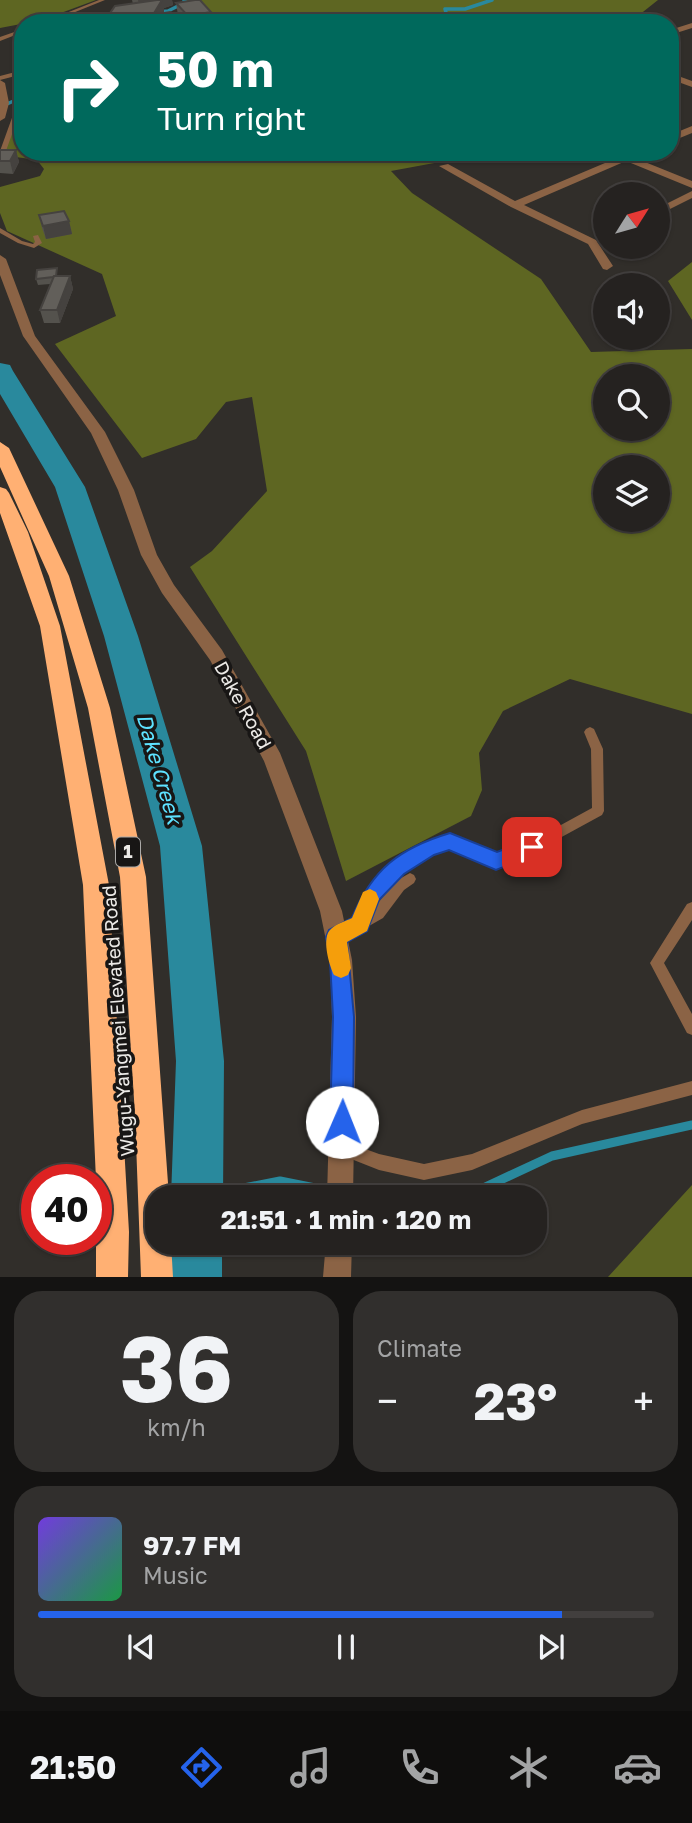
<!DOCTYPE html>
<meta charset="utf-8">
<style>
:root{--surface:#252220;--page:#312f2d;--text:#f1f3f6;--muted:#a3a4a5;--line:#423f3e;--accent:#2563eb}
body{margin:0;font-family:"Golos Text",sans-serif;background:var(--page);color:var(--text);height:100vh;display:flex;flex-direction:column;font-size:26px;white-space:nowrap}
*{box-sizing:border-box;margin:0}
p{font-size:23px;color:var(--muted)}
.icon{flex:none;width:38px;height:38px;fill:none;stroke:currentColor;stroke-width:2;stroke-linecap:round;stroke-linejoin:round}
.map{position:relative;height:1277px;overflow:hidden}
.sheet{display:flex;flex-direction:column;gap:14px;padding:14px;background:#141312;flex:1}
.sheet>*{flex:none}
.top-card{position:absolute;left:14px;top:14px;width:665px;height:147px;border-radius:28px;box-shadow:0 2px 5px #0004,0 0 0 2px var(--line);background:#00695c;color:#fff;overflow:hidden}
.needle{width:46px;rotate:53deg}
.tools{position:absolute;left:593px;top:182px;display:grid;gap:14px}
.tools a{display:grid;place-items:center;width:77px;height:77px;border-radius:50%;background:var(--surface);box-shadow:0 2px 5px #0004,0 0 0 2px var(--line);font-size:35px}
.speed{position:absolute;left:21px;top:1164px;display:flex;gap:14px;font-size:35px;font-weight:700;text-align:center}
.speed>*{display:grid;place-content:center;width:91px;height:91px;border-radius:50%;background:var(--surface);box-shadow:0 2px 5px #0004,0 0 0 2px var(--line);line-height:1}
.speed .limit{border:10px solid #d22;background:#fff;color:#111}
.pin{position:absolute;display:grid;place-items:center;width:60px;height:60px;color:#fff;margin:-30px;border-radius:14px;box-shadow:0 4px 10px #0006}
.me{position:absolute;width:77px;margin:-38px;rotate:1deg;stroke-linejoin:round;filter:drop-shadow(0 0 5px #0008)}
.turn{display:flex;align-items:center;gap:24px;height:147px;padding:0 28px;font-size:32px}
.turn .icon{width:91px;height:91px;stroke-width:2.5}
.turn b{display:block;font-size:49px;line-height:60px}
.big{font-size:52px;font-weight:700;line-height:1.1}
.sheet .card{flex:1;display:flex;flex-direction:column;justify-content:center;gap:10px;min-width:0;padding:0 24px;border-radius:28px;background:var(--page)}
.sheet .dial{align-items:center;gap:0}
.dial b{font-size:91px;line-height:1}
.song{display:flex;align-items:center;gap:21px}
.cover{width:84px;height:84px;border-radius:10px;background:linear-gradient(135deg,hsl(260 70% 55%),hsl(140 70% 35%))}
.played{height:7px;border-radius:4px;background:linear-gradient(90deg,var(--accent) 85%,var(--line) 85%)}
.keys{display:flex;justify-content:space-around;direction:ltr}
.heat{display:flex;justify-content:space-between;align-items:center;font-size:38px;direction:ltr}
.sheet .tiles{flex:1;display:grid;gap:14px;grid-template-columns:1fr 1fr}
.card:last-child{grid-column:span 2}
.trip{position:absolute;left:145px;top:1185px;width:402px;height:70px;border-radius:28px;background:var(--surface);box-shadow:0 2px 5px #0004,0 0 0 2px var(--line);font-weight:700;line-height:70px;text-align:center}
.dock{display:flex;height:112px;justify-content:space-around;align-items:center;background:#0f0e0d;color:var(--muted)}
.dock .icon{width:49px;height:49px}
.dock .on{color:var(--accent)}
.dock b{font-size:32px;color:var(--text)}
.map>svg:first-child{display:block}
.forest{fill:#5e6622;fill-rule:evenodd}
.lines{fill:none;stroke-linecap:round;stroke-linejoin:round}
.stream-far1{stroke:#29899d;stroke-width:3.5}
.stream{stroke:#29899d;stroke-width:9}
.river{fill:#29899d;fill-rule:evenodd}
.service{fill:#8b6345;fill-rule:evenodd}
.minor{fill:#8b6345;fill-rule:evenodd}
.tertiary{fill:#8b6345;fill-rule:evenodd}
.motorway{fill:#ffb073;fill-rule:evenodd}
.wall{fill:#54524d}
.shaded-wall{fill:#45423f}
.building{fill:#625f5a;stroke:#45423f;stroke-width:2}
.route{fill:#2563eb;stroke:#184099;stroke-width:2}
.slow{fill:#f59e0b}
.labels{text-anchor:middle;stroke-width:7;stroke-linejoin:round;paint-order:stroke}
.shield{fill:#181615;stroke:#acaaa8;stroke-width:2}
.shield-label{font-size:18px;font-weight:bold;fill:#eceae7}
.street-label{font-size:19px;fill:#eceae7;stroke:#181615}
.water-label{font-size:21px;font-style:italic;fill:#5ee2ff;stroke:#181615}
</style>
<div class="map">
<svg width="692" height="1277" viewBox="0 0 692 1277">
<rect width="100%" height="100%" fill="#312e2a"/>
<path class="forest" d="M0,0H96L42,20L0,28Z
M184,0H658L629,23H442L429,18L375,22L223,23L191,9Z
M23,117V152H494L391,171L412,193L541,279L591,352L692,349V714L570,679L503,711L479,753L482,790L471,816L346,881L306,751L190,567L212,551L267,491L252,397L226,402L196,439L142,458L55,344L116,316L102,274L7,231L0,213V187L40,176L44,169L37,160L9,156L0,152L15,122ZM606,376H658V429H606ZM606,467H658V520H606Z
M692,262V320L668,281Z
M692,1185V1277H608Z"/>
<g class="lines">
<path class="stream-far1" d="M157,12L168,11L186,2L184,0
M449,23L445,9H465L492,0
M0,107L23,97"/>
<path class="stream" d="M346,1194L364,1197
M197,1197L280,1181L335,1192
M464,1197L552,1156L692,1125"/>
<path class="river" d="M0,363L10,365L13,371L85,487L138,636L202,846L224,1061L223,1197H171L176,1061L160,846L104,636L55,487L0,394Z
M168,1242H222V1277H168Z"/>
<path class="service" d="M99,0H105L48,23H41Z
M98,21L100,23H95Z
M23,29V32L0,41V37Z
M23,70V74L0,80V76Z
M16,113L19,115L3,159L0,161V151L13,115Z
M0,228L22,241L33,244L35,242L33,236L38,235L42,243L34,248L18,243L0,233Z
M590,727L594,729L603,749L604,811L602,815L536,851L496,867L450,848L431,853L401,871L376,899L372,911L394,882L410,873L414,875L416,879L414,883L404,890L383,918L341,942L336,943L331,942L329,937L331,932L355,919L366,891L393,863L424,844L450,836L496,855L528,843L592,808L591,749L584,732L586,729Z
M692,902V920L664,963L692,1014V1035L687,1033L650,963L687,904Z
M692,1081V1095L582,1124L472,1170L424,1180L379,1170L336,1153L333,1148L336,1143L341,1140L379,1154L424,1164L472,1154L582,1110Z"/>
<path class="minor" d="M692,23V28L670,35V30Z
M670,73L692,81V87L670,79Z
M692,126V133L670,142V135Z
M631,152H645L635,158L692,181V188L626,161L524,205L596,240L613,266L607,270L603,269L588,244L511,207L439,166L448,164L515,201Z
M692,191V198L658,215V208Z"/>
<path class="tertiary" d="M0,80L5,83L9,103L5,118L0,121Z
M0,255L6,259L35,336L105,432L134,490L157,555L174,585L222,650L280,753L342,911L352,960L356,1017L353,1197H327L332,1017L330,960L320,911L264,761L210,660L162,593L141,555L118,490L91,433L23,336L0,275Z
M326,1242H352L351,1277H323Z"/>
<path class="motorway" d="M0,442L9,448L69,576L110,708L146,877L169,1197H158V1242H171L173,1277H141L135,1115L120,877L88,708L49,576L0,467Z
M0,487L6,489L9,493L28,532L60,626L109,885L129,1232L128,1277H96V1180L83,885L40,626L0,513Z"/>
</g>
<path class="wall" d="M132,0H172L173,5L164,8V13L178,15L176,3L212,23H103L133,4Z
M266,19L302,23H266Z
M0,150H16L19,162L13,174L0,173Z
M39,215L69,221L72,234L46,239L42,228Z
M59,275V276H70L73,289L60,323H44L40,310L50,284L38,285L36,279Z"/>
<path class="shaded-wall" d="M138,0H172L173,5L164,8V15L160,23L140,12Z
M211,12L212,23H181L189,22L188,16Z
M302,17V23H295Z
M16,150L19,162L13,174L10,161Z
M69,221L72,234L46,239L43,226Z
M70,276L73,289L60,323L57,310Z"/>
<path class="building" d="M157,0H162L153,15L170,12L191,22L103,23L115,6Z
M195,0H200L211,12L188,16L176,3Z
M278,13L302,17L295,23H286L266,19Z
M0,150H16L10,161H0Z
M64,211L69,221L43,226L39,215Z
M57,268L56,276H54L53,277L36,279L37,270Z
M54,276H70L57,310H40Z"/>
<path class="route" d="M450,833L497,852L532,839L539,841L541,847L539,853L496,870L449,850L434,855L404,874L379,900L367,931L347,942L354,1017L353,1122L350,1130L342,1133L334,1130L330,1122L333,1017L330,960L326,937L329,930L352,918C372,869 400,848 450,833Z"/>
<path class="slow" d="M370,889L376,892L379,899L367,931L347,942L351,968L348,975L341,978L334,975C329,965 321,937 331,929C336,924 346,921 352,918L363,892Z"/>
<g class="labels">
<rect class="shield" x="116" y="837.5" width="24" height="29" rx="5"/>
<g class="shield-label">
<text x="128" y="858">1</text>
</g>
<g class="street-label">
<text transform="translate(243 705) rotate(61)" y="7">Dake Road</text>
<text transform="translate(118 1021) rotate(-94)" y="7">Wugu-Yangmei Elevated Road</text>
</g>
<g class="water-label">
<text transform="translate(159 769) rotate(74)" y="7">Dake Creek</text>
</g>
</g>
</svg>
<div class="tools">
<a><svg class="needle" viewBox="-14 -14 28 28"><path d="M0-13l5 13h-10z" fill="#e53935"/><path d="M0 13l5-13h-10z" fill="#a3a4a5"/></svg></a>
<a><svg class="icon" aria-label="sound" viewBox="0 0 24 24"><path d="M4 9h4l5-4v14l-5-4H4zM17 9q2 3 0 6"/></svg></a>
<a><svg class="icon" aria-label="search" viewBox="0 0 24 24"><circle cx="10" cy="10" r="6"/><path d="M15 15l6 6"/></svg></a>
<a><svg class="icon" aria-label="layers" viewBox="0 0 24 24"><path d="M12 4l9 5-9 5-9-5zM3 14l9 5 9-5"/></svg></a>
</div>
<div class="speed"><div class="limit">40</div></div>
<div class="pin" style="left:532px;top:847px;background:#d93025"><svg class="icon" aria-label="arrive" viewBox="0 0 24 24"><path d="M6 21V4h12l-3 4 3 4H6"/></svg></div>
<svg class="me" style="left:342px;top:1122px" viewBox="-20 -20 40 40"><circle r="19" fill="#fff"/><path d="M0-13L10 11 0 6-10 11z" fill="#2563eb"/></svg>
<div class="trip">21:51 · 1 min · 120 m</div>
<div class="top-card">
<div class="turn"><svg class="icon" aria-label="right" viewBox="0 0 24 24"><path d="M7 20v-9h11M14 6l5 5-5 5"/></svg><div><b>50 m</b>Turn right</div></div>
</div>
</div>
<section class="sheet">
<div class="tiles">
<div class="card dial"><b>36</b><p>km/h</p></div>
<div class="card"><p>Climate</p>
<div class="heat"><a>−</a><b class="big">23°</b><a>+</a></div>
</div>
<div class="card">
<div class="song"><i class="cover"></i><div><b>97.7 FM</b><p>Music</p></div></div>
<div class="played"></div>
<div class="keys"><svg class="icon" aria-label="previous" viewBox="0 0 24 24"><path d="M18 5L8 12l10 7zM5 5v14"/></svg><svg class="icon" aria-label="pause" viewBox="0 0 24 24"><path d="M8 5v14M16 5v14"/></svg><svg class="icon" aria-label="next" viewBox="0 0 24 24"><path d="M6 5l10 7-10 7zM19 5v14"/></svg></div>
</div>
</div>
</section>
<nav class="dock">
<b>21:50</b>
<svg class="icon on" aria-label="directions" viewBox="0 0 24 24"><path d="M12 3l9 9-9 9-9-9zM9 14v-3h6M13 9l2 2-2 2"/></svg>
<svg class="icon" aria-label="music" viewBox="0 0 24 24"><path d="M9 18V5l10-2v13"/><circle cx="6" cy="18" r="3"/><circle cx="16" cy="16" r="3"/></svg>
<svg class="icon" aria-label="phone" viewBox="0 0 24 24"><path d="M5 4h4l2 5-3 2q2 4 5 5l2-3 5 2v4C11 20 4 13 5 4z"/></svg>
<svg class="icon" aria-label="climate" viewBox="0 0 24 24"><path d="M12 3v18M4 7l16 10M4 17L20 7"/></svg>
<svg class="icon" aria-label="car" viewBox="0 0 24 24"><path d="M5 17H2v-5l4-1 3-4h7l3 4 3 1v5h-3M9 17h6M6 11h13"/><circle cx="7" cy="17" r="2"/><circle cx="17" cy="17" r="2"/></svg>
</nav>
